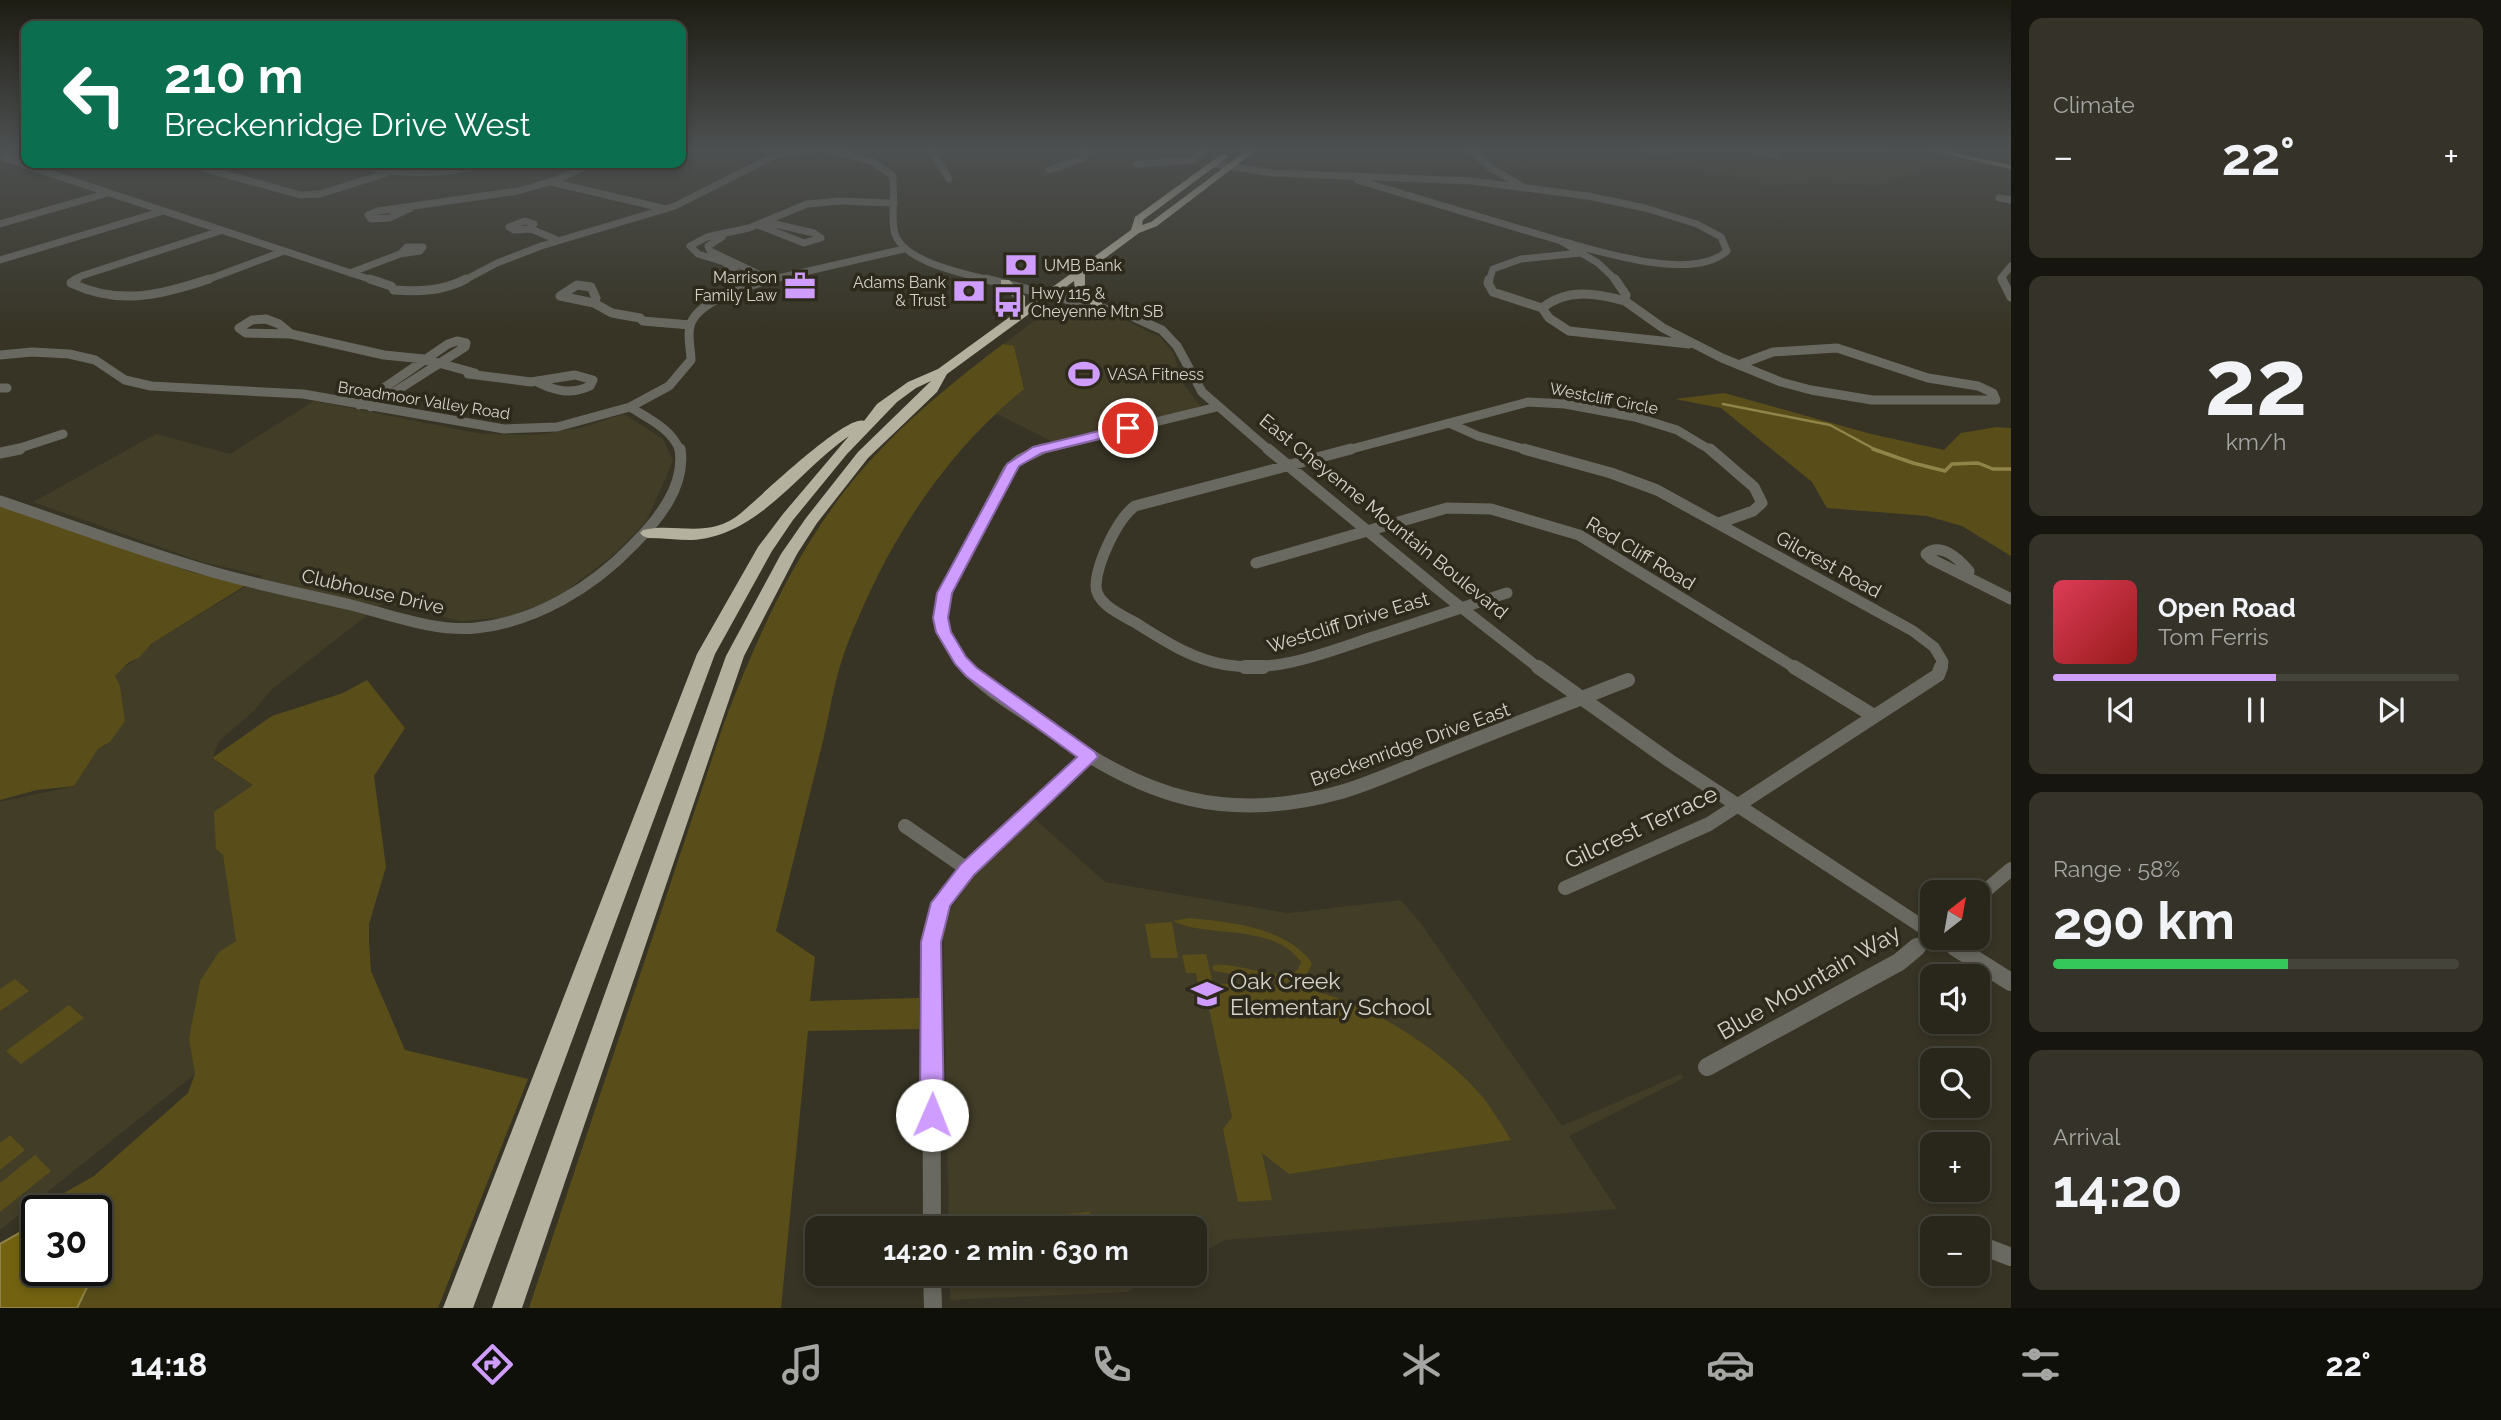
<!DOCTYPE html>
<meta charset="utf-8">
<style>
:root{--surface:#29271c;--page:#353329;--text:#f1f3f6;--muted:#a5a5a3;--line:#45443b;--accent:#cf9dff}
body{margin:0;font-family:Raleway,sans-serif;background:var(--page);color:var(--text);height:100vh;display:flex;flex-direction:column;font-size:26px;white-space:nowrap}
*{box-sizing:border-box;margin:0}
p{font-size:23px;color:var(--muted)}
.icon{flex:none;width:38px;height:38px;fill:none;stroke:currentColor;stroke-width:2;stroke-linecap:round;stroke-linejoin:round}
.map{position:relative;flex:1;overflow:hidden}
.panel{display:flex;flex-direction:column;gap:18px;padding:18px;background:#17150f;width:490px}
.panel>*{flex:none}
.guide{position:absolute;left:21px;top:21px;width:665px;height:147px;border-radius:14px;box-shadow:0 4px 10px #0003,0 0 0 2px var(--line);background:#0b6e4f;color:#fff;overflow:hidden}
.needle{width:46px;rotate:31deg}
.buttons{position:absolute;left:1920px;top:880px;display:grid;gap:14px}
.buttons a{display:grid;place-items:center;width:70px;height:70px;border-radius:14px;background:var(--surface);box-shadow:0 4px 10px #0003,0 0 0 2px var(--line);font-size:35px}
.speed{position:absolute;left:21px;top:1195px;display:flex;gap:14px;font-size:35px;font-weight:700;text-align:center}
.speed>*{display:grid;place-content:center;width:91px;height:91px;border-radius:50%;background:var(--surface);box-shadow:0 4px 10px #0003,0 0 0 2px var(--line);line-height:1}
.speed .limit{border:4px solid #111;border-radius:10px;background:#fff;color:#111}
.pin{position:absolute;display:grid;place-items:center;width:60px;height:60px;color:#fff;margin:-30px;border:4px solid #fff;border-radius:50%;box-shadow:0 2px 7px #0007}
.me{position:absolute;width:77px;margin:-38px;rotate:1deg;stroke-linejoin:round;filter:drop-shadow(0 0 5px #0008)}
.turn{display:flex;align-items:center;gap:24px;height:147px;padding:0 28px;font-size:32px}
.turn .icon{width:91px;height:91px;stroke-width:2.5}
.turn b{display:block;font-size:49px;line-height:60px}
.big{font-size:52px;font-weight:700;line-height:1.1}
.panel .widget{flex:1;display:flex;flex-direction:column;justify-content:center;gap:10px;min-width:0;padding:0 24px;border-radius:14px;background:var(--page)}
.panel .dial{align-items:center;gap:0}
.dial b{font-size:91px;line-height:1}
.song{display:flex;align-items:center;gap:21px}
.cover{width:84px;height:84px;border-radius:10px;background:linear-gradient(135deg,hsl(350 70% 55%),hsl(0 70% 35%))}
.played{height:7px;border-radius:4px;background:linear-gradient(90deg,var(--accent) 55%,var(--line) 55%)}
.keys{display:flex;justify-content:space-around;direction:ltr}
.heat{display:flex;justify-content:space-between;align-items:center;font-size:38px;direction:ltr}
.charge{height:10px;border-radius:5px;background:linear-gradient(90deg,#34c759 58%,var(--line) 0)}
.trip{position:absolute;left:805px;top:1216px;width:402px;height:70px;border-radius:14px;background:var(--surface);box-shadow:0 4px 10px #0003,0 0 0 2px var(--line);font-weight:700;line-height:70px;text-align:center}
.menu{display:flex;height:112px;justify-content:space-around;align-items:center;background:#10100b;color:var(--muted)}
.menu .icon{width:49px;height:49px}
.menu .active{color:var(--accent)}
.menu b{font-size:32px;color:var(--text)}
main{display:flex;flex:1;min-height:0}
.map>svg:first-child{display:block}
.built{fill:#423d27}
.green{fill:#594e1a}
.water{fill:#736311;stroke:#908448;stroke-width:2}
.lines{fill:none;stroke-linecap:round;stroke-linejoin:round}
.stream-far1{stroke:#908448;stroke-width:2.5}
.stream{stroke:#908448;stroke-width:3.5}
.minor-far4{stroke:#6a6961;stroke-width:7}
.minor-far3{stroke:#6a6961;stroke-width:9}
.minor-far2{stroke:#6a6961;stroke-width:11}
.minor-far1{stroke:#6a6961;stroke-width:14}
.minor{stroke:#6a6961;stroke-width:18}
.major{fill:#a09c8d;fill-rule:evenodd}
.highway{fill:#b5b19f;fill-rule:evenodd}
.route{fill:#cf9dff;stroke:#8766a6;stroke-width:2}
.labels{text-anchor:middle;stroke-width:7;stroke-linejoin:round;paint-order:stroke}
.far-poi-label{font-size:16px;fill:#d4d2c9;stroke:#2d2a1b;text-anchor:start}
.far-street-label{font-size:16px;fill:#d4d2c9;stroke:#2d2a1b}
.street-label{font-size:19px;fill:#d4d2c9;stroke:#2d2a1b}
.near-street-label{font-size:23px;fill:#d4d2c9;stroke:#2d2a1b}
.near-poi-label{font-size:23px;fill:#d4d2c9;stroke:#2d2a1b;text-anchor:start}
</style>
<main>
<div class="map">
<svg width="2011" height="1308" viewBox="0 0 2011 1308">
<rect width="100%" height="100%" fill="#373425"/>
<path class="built" d="M1629,148H1879L1934,159L1893,181L1878,185L1819,182L1766,185Z
M1066,305L1119,317L1160,337L1173,352L1183,383L1201,407L1053,442L995,413L1024,388L1014,346L1003,344L1048,311Z
M314,401L483,434L538,435L580,428L624,414L663,439L673,461L646,522L612,556L557,598L508,617L461,621L383,603L271,690L255,710L219,741L212,759L253,785L223,854L236,941L219,952L189,1039L195,1074L0,1230V802L74,786L98,749L105,746L125,721L120,686L114,678L119,671L140,657L151,644L263,576L202,562L33,502L156,434L230,454Z
M1035,819L1105,882L1288,913L1401,900L1422,925L1562,1126L1681,1074L1684,1078L1569,1136L1617,1209L1225,1240L1195,1256V1228H949L943,932L949,912L970,880Z
M950,1274H1161L1127,1292L950,1300Z"/>
<path class="green" d="M1003,344L1014,346L1024,389C941,456 884,548 846,648C835,677 830,710 823,741C807,804 792,868 776,931L815,957L810,1001L919,998V1029L808,1031L781,1308H529L724,723C762,624 807,525 882,448C919,409 961,376 1003,344Z
M1724,393L1871,434L1944,450L1961,433L1997,427L2011,428V556L1962,526L1927,516L1827,508L1812,482L1721,408L1675,399Z
M0,506L191,572L246,585L151,644L140,657L128,663L115,676L120,686L125,721L110,742L98,749L74,786L37,790L0,800Z
M367,680L405,728L374,776L386,867L369,924V943L371,971L405,1050L528,1079L438,1308H77C86,1291 106,1258 101,1238C98,1227 96,1225 96,1211H65L50,1201L94,1176L188,1093L195,1074L189,1039L200,981L219,952L236,941L223,855L216,849L214,812L253,785L212,758L272,716L343,693Z
M1189,918C1230,922 1286,927 1312,963L1305,979L1288,983L1214,971L1212,968L1214,965C1242,963 1269,980 1297,971L1301,962C1272,922 1210,939 1173,921Z
M1172,922L1178,958H1151L1145,924Z
M1206,954L1213,984C1243,983 1279,983 1309,990C1370,1002 1451,1055 1488,1104C1496,1116 1504,1128 1511,1140L1289,1174L1262,1153L1272,1200L1238,1202L1223,1129L1232,1117L1204,985L1198,984L1196,973H1186L1182,955Z
M15,979L29,991L0,1011V989Z
M69,1005L84,1018L21,1064L6,1051Z
M10,1135L25,1150L0,1170V1143Z
M35,1155L51,1171L0,1212V1183Z
M1090,1212L1093,1228H1049L1048,1215Z"/>
<path class="water" d="M37,1223V1270L95,1271L77,1308H0V1244Z"/>
<g class="lines">
<path class="stream-far1" d="M1723,404L1830,425L1878,451"/>
<path class="stream" d="M1873,449L1913,463L1945,471L1952,464L1978,463L1993,469H2011"/>
<path class="minor-far4" d="M764,148L786,153L819,148
M825,148L873,162L892,175C896,194 891,212 894,230C899,262 967,274 993,281
M930,148L949,179
M1468,148L1491,168L1522,186
M1746,148L1778,155
M4,158L375,281
M4,158L26,152
M185,163L300,195L320,194L387,173
M350,163C398,175 440,177 488,163
M640,163H659
M1137,164L1192,160L1206,148
M1214,164L1273,173L1471,181L1588,196L1645,208L1697,224L1721,237L1727,251C1693,282 1602,252 1561,241
M1049,170L1084,158L1085,154L1080,148
M1357,180L1561,241L1598,263L1617,281
M551,182L666,209
M1999,198L2011,200
M413,207L389,218L371,219L368,215L378,211L518,191L556,180L593,163
M525,221L534,224L531,229L514,230L509,227Z
M0,224L108,193
M758,225L804,243L821,238L814,233L766,222
M531,229L557,240
M722,237L708,246L710,251L769,279
M407,247H423L420,251L400,254Z
M0,260L163,211
M350,273L400,254
M74,281L81,276L220,231
M204,281L284,251
M463,281L497,263L541,246L675,206L780,153
M748,281L724,262L698,254L690,246L707,237L749,228L807,204L839,201L894,203
M765,281L904,249
M1489,281L1493,269L1521,259L1580,253
M2002,281L2001,278L2011,266"/>
<path class="minor-far3" d="M77,279L71,283C119,306 161,295 209,279
M370,279L391,286L394,290C419,292 443,291 466,279
M746,279L754,284
M986,279L1129,315L1162,330L1177,346L1202,392L1270,451
M1489,279L1488,283L1493,292L1542,308
M1615,279L1626,295L1625,301C1596,293 1567,288 1542,308L1549,318L1569,331L1689,344
M2002,279L2011,297
M577,285L591,287L596,298L594,303L560,296Z
M1625,301L1663,328L1722,358L1781,382L1811,390L1872,400H1996L1993,393L1978,386L1928,378L1837,348L1773,352L1738,365
M594,303L612,313L640,318L643,321L690,325
M266,319L279,324L291,334L246,333L239,328L252,320Z
M291,334L384,355L424,359L475,373
M0,355L32,352L69,354L95,360L125,380L151,386L303,394L504,429L557,427L630,407L669,386L691,360C691,349 687,337 690,326C696,301 748,286 771,279
M468,374L531,382L575,375L593,380L590,386C571,395 555,391 537,382
M0,388H7
M359,405L448,344L457,341L466,343L465,347L371,407
M630,407C649,419 672,429 680,451
M1449,423L1478,436L1531,451
M11,451L63,434
M1036,451L1217,407
M1344,451L1528,402L1565,404L1635,417L1677,430L1712,451"/>
<path class="minor-far2" d="M1268,449L1444,594L1540,669
M1351,449L1135,506C1117,519 1097,563 1096,585C1095,604 1122,615 1136,623C1165,641 1193,660 1227,665C1279,673 1327,652 1376,636C1420,622 1463,607 1507,593
M1524,449L1611,473L1657,490L1913,631L1934,647L1943,662L1940,669
M1710,449L1754,487L1762,503L1753,511L1719,523
M0,453L20,449
M0,501C65,523 130,547 196,567C247,583 300,593 351,605C391,615 435,632 476,628C535,622 593,587 633,545C658,520 686,486 680,449
M1256,563L1447,508L1491,509L1579,535L1797,669
M1968,577L1969,571C1959,559 1941,542 1926,554L1931,559L2011,599
M968,669C942,639 936,622 949,584L1008,470L1019,460L1042,449"/>
<path class="minor-far1" d="M966,667C989,692 1024,711 1052,731C1145,798 1227,824 1341,792C1372,783 1404,768 1435,756C1499,730 1564,705 1628,680
M1245,667H1263
M1538,667L1670,761L1932,933
M1794,667L1874,716
M905,826L967,869
M1565,888L1709,824L1938,675L1941,667
M1978,897L2011,869
M1940,938L1958,949
M931,949L936,916L949,891L967,869L1089,757
M1915,949L1932,935"/>
<path class="minor" d="M931,947L932,1228
M1955,947L2011,982
M1707,1067L1899,962L1917,947
M1980,1245L2011,1257
M932,1274L933,1308"/>
<path class="major" d="M1917,148H1931L2011,165V169Z"/>
<path class="highway" d="M1250,148H1259L1157,226L1139,233L1085,273V289L1102,303V307H1094L1075,292L1074,281L947,374L937,392L868,458L817,523L797,554L744,656L522,1308H492L726,656L781,554L806,518L858,452L931,381L916,388L897,402L847,454L793,520L772,551L715,654L473,1308H443L697,654L758,547L783,514L849,436C799,470 758,537 691,540C677,540 662,538 648,538L643,536L640,533L643,530C676,522 709,540 741,513C760,497 846,414 864,421L877,404L908,382L938,369L1011,316L1015,299L1001,284V280H1009L1025,296V307L1131,230L1135,217L1222,154L1229,156L1143,220L1142,225L1151,222Z"/>
</g>
<linearGradient id="sky" x2="0" y2="1"><stop stop-color="#1e1d14"/><stop offset="0.45" stop-color="#4d5051"/><stop offset="1" stop-color="#4d5051" stop-opacity="0"/></linearGradient>
<rect width="2011" height="331" fill="url(#sky)"/>
<path class="route" d="M1128,424L1134,428L1132,431L1042,453L1019,466L952,593L948,618L951,632L966,657L977,668L1095,752L1098,757L974,875L950,906L941,942L944,1115L940,1123L932,1127L924,1123L920,1115L921,942L931,903L961,864L1077,757L966,676L955,664L936,632L933,618L937,593L1007,464L1033,447Z"/>
<defs>
<symbol id="bank-bare" viewBox="-9 -9 18 18"><path d="M-6-4H6V4H-6ZM0-2.3a2.3 2.3 0 1 0 0 4.6a2.3 2.3 0 1 0 0-4.6Z" fill="#cf9dff" stroke="#2d2a1b" stroke-width="2.5" paint-order="stroke"/></symbol>
<symbol id="office-bare" viewBox="-9 -9 18 18"><path d="M-6-3h4V-5.5h4V-3h4V5H-6ZM-1-4.5V-3h2v-1.5ZM-6 0V1H6V0Z" fill="#cf9dff" stroke="#2d2a1b" stroke-width="2.5" paint-order="stroke"/></symbol>
<symbol id="bus-bare" viewBox="-9 -9 18 18"><path d="M-5-6H5V4H4V6H2V4H-2V6H-4V4H-5ZM-3.5-4V0h7V-4ZM-3.5 1.2v1.5H-2V1.2ZM2 1.2v1.5H3.5V1.2Z" fill="#cf9dff" stroke="#2d2a1b" stroke-width="2.5" paint-order="stroke"/></symbol>
<symbol id="stadium-bare" viewBox="-9 -9 18 18"><path d="M0-5a6.5 5 0 1 0 0 10a6.5 5 0 1 0 0-10ZM-3.5-1.8h7v3.6h-7Z" fill="#cf9dff" stroke="#2d2a1b" stroke-width="2.5" paint-order="stroke"/></symbol>
<symbol id="school-bare" viewBox="-9 -9 18 18"><path d="M0-5L7-2L0 1L-7-2ZM-4 1L0 2.5L4 1V4Q0 6-4 4Z" fill="#cf9dff" stroke="#2d2a1b" stroke-width="2.5" paint-order="stroke"/></symbol>
</defs>
<g fill-rule="evenodd">
<use href="#bank-bare" x="999" y="243" width="44" height="44"/>
<use href="#office-bare" x="778" y="264" width="44" height="44"/>
<use href="#bank-bare" x="947" y="269" width="44" height="44"/>
<use href="#bus-bare" x="986" y="280" width="44" height="44"/>
<use href="#stadium-bare" x="1062" y="352" width="44" height="44"/>
<use href="#school-bare" x="1185" y="972" width="44" height="44"/>
</g>
<g class="labels">
<g class="far-poi-label">
<text x="1044" y="271">UMB Bank</text>
<text x="777" y="283" text-anchor="end">Marrison<tspan x="777" dy="18">Family Law</tspan></text>
<text x="946" y="288" text-anchor="end">Adams Bank<tspan x="946" dy="18">&amp; Trust</tspan></text>
<text x="1031" y="299">Hwy 115 &amp;<tspan x="1031" dy="18">Cheyenne Mtn SB</tspan></text>
<text x="1107" y="380">VASA Fitness</text>
</g>
<g class="far-street-label">
<text transform="translate(1604 398) rotate(11)" y="6">Westcliff Circle</text>
<text transform="translate(424 400) rotate(9)" y="6">Broadmoor Valley Road</text>
</g>
<g class="street-label">
<text transform="translate(1384 516) rotate(39)" y="7">East Cheyenne Mountain Boulevard</text>
<text transform="translate(1641 553) rotate(31)" y="7">Red Cliff Road</text>
<text transform="translate(1829 564) rotate(29)" y="7">Gilcrest Road</text>
<text transform="translate(373 591) rotate(13)" y="7">Clubhouse Drive</text>
<text transform="translate(1348 622) rotate(-17)" y="7">Westcliff Drive East</text>
<text transform="translate(1410 744) rotate(-20)" y="7">Breckenridge Drive East</text>
</g>
<g class="near-street-label">
<text transform="translate(1641 827) rotate(-25)" y="8">Gilcrest Terrace</text>
<text transform="translate(1809 982) rotate(-30)" y="8">Blue Mountain Way</text>
</g>
<g class="near-poi-label">
<text x="1230" y="989">Oak Creek<tspan x="1230" dy="26">Elementary School</tspan></text>
</g>
</g>
</svg>
<div class="buttons">
<a><svg class="needle" viewBox="-14 -14 28 28"><path d="M0-13l5 13h-10z" fill="#e53935"/><path d="M0 13l5-13h-10z" fill="#a5a5a3"/></svg></a>
<a><svg class="icon" aria-label="sound" viewBox="0 0 24 24"><path d="M4 9h4l5-4v14l-5-4H4zM17 9q2 3 0 6"/></svg></a>
<a><svg class="icon" aria-label="search" viewBox="0 0 24 24"><circle cx="10" cy="10" r="6"/><path d="M15 15l6 6"/></svg></a>
<a>+</a>
<a>−</a>
</div>
<div class="speed"><div class="limit">30</div></div>
<div class="pin" style="left:1128px;top:428px;background:#d93025"><svg class="icon" aria-label="arrive" viewBox="0 0 24 24"><path d="M6 21V4h12l-3 4 3 4H6"/></svg></div>
<svg class="me" style="left:932px;top:1115px" viewBox="-20 -20 40 40"><circle r="19" fill="#fff"/><path d="M0-13L10 11 0 6-10 11z" fill="#cf9dff"/></svg>
<div class="trip">14:20 · 2 min · 630 m</div>
<div class="guide">
<div class="turn"><svg class="icon" aria-label="left" viewBox="0 0 24 24"><path d="M17 20v-9H6M10 6l-5 5 5 5"/></svg><div><b>210 m</b>Breckenridge Drive West</div></div>
</div>
</div>
<section class="panel">
<div class="widget"><p>Climate</p>
<div class="heat"><a>−</a><b class="big">22°</b><a>+</a></div>
</div>
<div class="widget dial"><b>22</b><p>km/h</p></div>
<div class="widget">
<div class="song"><i class="cover"></i><div><b>Open Road</b><p>Tom Ferris</p></div></div>
<div class="played"></div>
<div class="keys"><svg class="icon" aria-label="previous" viewBox="0 0 24 24"><path d="M18 5L8 12l10 7zM5 5v14"/></svg><svg class="icon" aria-label="pause" viewBox="0 0 24 24"><path d="M8 5v14M16 5v14"/></svg><svg class="icon" aria-label="next" viewBox="0 0 24 24"><path d="M6 5l10 7-10 7zM19 5v14"/></svg></div>
</div>
<div class="widget"><p>Range · 58%</p><b class="big">290 km</b><div class="charge"></div></div>
<div class="widget"><p>Arrival</p><b class="big">14:20</b></div>
</section>
</main>
<nav class="menu">
<b>14:18</b>
<svg class="icon active" aria-label="directions" viewBox="0 0 24 24"><path d="M12 3l9 9-9 9-9-9zM9 14v-3h6M13 9l2 2-2 2"/></svg>
<svg class="icon" aria-label="music" viewBox="0 0 24 24"><path d="M9 18V5l10-2v13"/><circle cx="6" cy="18" r="3"/><circle cx="16" cy="16" r="3"/></svg>
<svg class="icon" aria-label="phone" viewBox="0 0 24 24"><path d="M5 4h4l2 5-3 2q2 4 5 5l2-3 5 2v4C11 20 4 13 5 4z"/></svg>
<svg class="icon" aria-label="climate" viewBox="0 0 24 24"><path d="M12 3v18M4 7l16 10M4 17L20 7"/></svg>
<svg class="icon" aria-label="car" viewBox="0 0 24 24"><path d="M5 17H2v-5l4-1 3-4h7l3 4 3 1v5h-3M9 17h6M6 11h13"/><circle cx="7" cy="17" r="2"/><circle cx="17" cy="17" r="2"/></svg>
<svg class="icon" aria-label="filters" viewBox="0 0 24 24"><path d="M4 7h16M4 17h16"/><circle cx="9" cy="7" r="2"/><circle cx="15" cy="17" r="2"/></svg>
<b>22°</b>
</nav>
